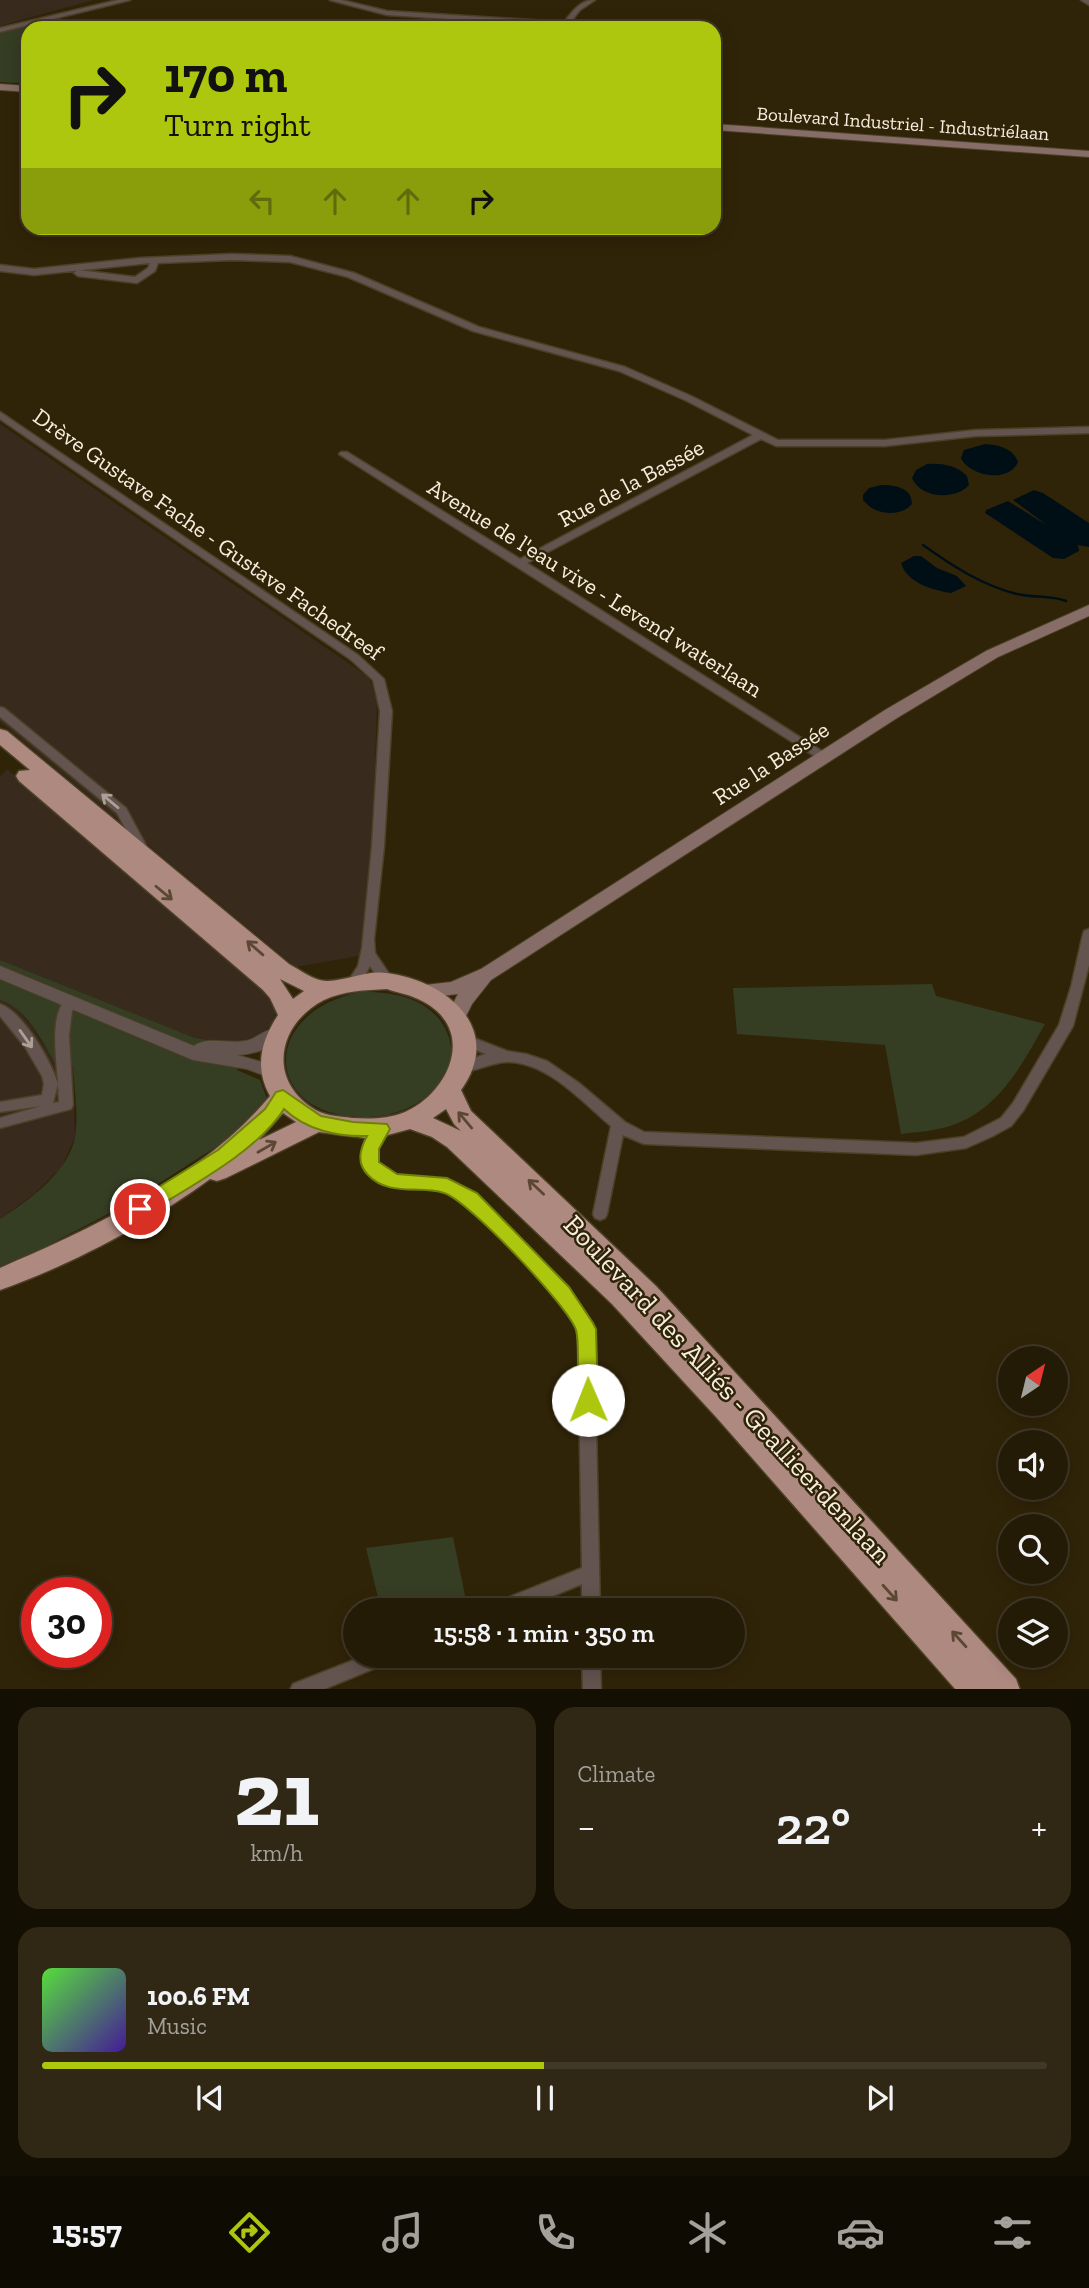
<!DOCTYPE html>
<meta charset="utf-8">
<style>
:root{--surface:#241b06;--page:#302814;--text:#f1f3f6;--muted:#a3a19b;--line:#413928;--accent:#adc60e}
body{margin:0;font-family:"Zilla Slab",serif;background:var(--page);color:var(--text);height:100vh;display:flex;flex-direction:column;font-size:26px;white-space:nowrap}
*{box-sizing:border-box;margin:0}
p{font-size:23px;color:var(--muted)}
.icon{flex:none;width:38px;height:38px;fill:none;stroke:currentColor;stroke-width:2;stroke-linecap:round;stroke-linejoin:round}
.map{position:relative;height:1689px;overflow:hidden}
.sheet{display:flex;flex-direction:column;gap:18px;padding:18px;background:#140f03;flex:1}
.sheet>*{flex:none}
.banner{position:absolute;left:21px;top:21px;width:700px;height:214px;border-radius:21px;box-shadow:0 4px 18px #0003,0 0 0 2px var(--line);background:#adc60e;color:#111;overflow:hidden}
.needle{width:46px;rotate:35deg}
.tools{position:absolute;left:998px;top:1346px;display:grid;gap:14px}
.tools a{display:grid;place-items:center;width:70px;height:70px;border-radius:50%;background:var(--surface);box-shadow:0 4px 18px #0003,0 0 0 2px var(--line);font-size:35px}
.speed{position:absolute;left:21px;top:1577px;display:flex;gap:14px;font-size:35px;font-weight:700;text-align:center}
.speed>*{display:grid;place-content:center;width:91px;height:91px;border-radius:50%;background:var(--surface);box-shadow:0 4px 18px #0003,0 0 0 2px var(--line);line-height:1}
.speed .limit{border:10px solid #d22;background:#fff;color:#111}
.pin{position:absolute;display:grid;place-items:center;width:60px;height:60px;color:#fff;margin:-30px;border:4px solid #fff;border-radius:50%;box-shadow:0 2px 7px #0007}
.me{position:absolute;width:77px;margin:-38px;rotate:359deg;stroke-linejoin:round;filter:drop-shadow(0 0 5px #0008)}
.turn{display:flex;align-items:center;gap:24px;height:147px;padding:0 28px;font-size:32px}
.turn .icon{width:91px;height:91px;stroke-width:2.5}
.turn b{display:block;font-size:49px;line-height:60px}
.lanes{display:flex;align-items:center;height:66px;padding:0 28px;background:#0003;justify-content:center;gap:35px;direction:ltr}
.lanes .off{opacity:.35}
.big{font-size:52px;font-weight:600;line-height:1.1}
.sheet .tile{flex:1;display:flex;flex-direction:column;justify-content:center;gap:10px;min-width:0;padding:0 24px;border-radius:21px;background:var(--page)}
.sheet .dial{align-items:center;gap:0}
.dial b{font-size:91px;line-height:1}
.song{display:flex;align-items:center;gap:21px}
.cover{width:84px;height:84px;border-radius:10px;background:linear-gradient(135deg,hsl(110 70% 55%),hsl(260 70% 35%))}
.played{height:7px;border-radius:4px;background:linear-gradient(90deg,var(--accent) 50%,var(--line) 50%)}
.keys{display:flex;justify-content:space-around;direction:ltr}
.heat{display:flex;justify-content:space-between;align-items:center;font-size:38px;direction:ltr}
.sheet .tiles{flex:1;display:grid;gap:18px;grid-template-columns:1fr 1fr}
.tile:last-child{grid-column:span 2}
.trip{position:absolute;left:343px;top:1598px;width:402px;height:70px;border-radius:35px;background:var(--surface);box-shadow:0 4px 18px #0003,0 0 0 2px var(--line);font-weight:600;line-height:70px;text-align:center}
.tabs{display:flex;height:112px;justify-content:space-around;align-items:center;background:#0e0b02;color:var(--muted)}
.tabs .icon{width:49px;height:49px}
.tabs .current{color:var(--accent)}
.tabs b{font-size:32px;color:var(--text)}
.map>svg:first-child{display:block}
.commercial{fill:#392a1e}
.green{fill:#353d23}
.water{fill:#000f16}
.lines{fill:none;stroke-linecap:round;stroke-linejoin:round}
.stream{stroke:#000f16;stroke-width:2.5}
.minor-casing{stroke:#4c4026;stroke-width:3}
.tertiary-casing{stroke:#4c4026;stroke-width:2}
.secondary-casing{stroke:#4c4026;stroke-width:2}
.trunk-casing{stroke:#4c4026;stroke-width:3}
.minor{fill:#645450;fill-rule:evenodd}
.tertiary{fill:#645450;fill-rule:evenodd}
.secondary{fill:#866d67;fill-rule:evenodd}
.trunk{fill:#ad8980;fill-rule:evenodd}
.oneway{stroke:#ada197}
.oneway2{stroke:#5c4732}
.route{fill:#adc60e;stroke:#708109;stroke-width:2}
.labels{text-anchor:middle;stroke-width:5;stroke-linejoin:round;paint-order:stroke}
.far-street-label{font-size:19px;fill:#f6eede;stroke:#302408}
.street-label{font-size:23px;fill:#f6eede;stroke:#302408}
.near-street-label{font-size:28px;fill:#f6eede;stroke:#302408}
</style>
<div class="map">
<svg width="1089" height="1690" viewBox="0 0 1089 1690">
<rect width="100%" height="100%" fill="#302408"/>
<path class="commercial" d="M0,0H93L0,26Z
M0,424L370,678L377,703L369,954L296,967L0,722Z
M7,769L263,989L276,1012L272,1024L260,1035L245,1040L222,1042L195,1038L0,960V777Z
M0,1000L15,1007L30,1024L56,1065L73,1066L75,1137L61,1168L34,1194L0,1219Z"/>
<path class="green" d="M56,19H64L57,28H28V69L18,83L0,82V30Z
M0,960L195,1038L222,1042L245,1040L237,1070L260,1080L267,1099L242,1130L127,1204L31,1254L0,1266V1219C28,1201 69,1172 75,1137C79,1115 74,1088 73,1066L56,1065C42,1042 28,1009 0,1000Z
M932,984L936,996L1045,1024C1021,1066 999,1110 950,1126C935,1131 916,1132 901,1134L885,1045L737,1034L733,988Z
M360,992C396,991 434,999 448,1035C456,1055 448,1078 432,1092C414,1108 393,1116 369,1117C265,1121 255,1014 360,992Z
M453,1537L468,1610H381L366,1548Z"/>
<path class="water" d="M985,444C999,445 1013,448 1018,462C1009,484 969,476 961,458L964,450Z
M927,464C942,463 956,465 967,476L969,485C955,501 920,498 912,478L916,470Z
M881,485C894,485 912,487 912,504C900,518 874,515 863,500V495L869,488Z
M1034,490L1043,493L1089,523V547L1078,545L1079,551L1064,559L1053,558L985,513L986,510L1008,501L1048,526L1013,500Z
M914,556H921L937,568L957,576L966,586L951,593C932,590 907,583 901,563Z"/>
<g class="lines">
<path class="stream" d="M923,545C951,565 983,586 1017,594C1033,598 1050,595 1066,601"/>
<defs>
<path id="minor" d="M118,0H130L0,32V28Z
M330,0H341L387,11L564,22C573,11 580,0 595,0L580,10L566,28H559L560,26L387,15Z
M1081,0H1089V5Z
M232,254L290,256L354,273L479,327L625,367L691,396L778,440H885L976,430L1089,427V433L976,436L885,446H776L761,439L527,563L828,755L830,758L824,762L339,454L341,452H347L520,559L753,435L685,400L619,371L473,331L348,277L290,262L232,260L158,263L155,271L137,283L78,276L74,273L78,270L135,277L148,268L150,263L34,275L0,271V265L34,269L140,258Z
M0,412L358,655L384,679L392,711L384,846L374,939L375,953L394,981L392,984H382L370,966L359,986H349L347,983L358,966L362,948L372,846L380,711L373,680L350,659L0,419Z
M0,707L4,708L126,808L149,851L147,854H139L117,813L0,717Z
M1089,929V965L1073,1026L1023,1111L1011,1126L993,1136L966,1148L916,1155L644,1144L623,1135L607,1214L605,1218L600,1220L595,1218L593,1214L611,1126C582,1102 547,1061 506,1062C492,1062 471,1074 459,1071L457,1067L459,1063L486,1054L461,1044L459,1040L461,1036L466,1035L507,1051L526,1054L547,1061L579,1083L625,1122L644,1132L916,1143L964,1137L1001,1118L1013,1103L1059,1025L1071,987L1083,934L1084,931Z
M73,998L78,1000L80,1003L72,1011L69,1036L73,1105L71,1109L0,1128V1118L41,1106L0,1112V1102L42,1095L44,1084L42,1076L25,1047L0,1016V1004C23,1012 51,1061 58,1084C57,1063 51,1028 60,1008C62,1003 68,1000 73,998ZM58,1084L59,1102L53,1103Z
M381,1123L386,1125L388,1129C382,1140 370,1157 382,1168C400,1185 432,1175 454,1183C476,1191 492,1210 508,1226C539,1257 574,1289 594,1329L600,1610H582V1584L519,1610H489L492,1604L582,1568L578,1330C551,1285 503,1236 464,1202C457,1197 451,1194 444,1192C432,1188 419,1190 406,1189C388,1187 361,1177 363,1155C363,1144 371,1134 376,1125Z
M364,1656H393L390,1662L322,1690H290L293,1684Z
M582,1656H600L601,1690H583Z"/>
<path id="tertiary" d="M0,966L194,1046C207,1036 229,1044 245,1041C258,1039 268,1025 282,1029L285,1034C276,1047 253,1055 237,1055L277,1066L280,1071L277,1076L271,1078L247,1069L193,1060L0,979Z"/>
<path id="secondary" d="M0,84L28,86V92L0,90Z
M714,124L1089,151V157L714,130Z
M1089,605V616L998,657L897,718L491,980L472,1004L463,1022H449L446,1017L458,994L423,998L416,996L414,991L416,986L451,982L481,969L885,710L986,651Z"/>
<path id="trunk" d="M0,729L7,731L289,964C300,970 316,982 328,981C348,980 367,970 387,973C447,981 505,1029 461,1090L471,1111L656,1286L1016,1679L1020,1690H956L717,1418L612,1304L447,1147L432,1137L410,1129L373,1139L319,1132L226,1178L217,1181L210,1179C150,1223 71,1265 0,1290V1268C95,1227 203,1177 270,1096C254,1067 261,1041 278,1015L270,998L263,990L19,781L16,776L19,771L30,770L0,745ZM280,979L304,991L293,999ZM387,989C398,993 412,995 422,1001C477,1029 450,1092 405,1112C388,1119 370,1119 352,1118C338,1116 323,1116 311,1107C267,1077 279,1023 324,1000C343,991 366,990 387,989ZM446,1109L454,1124L461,1131L433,1118ZM283,1113L296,1122L259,1140Z"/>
</defs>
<use href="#minor" class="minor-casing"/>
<use href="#tertiary" class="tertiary-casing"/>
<use href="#secondary" class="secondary-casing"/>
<use href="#trunk" class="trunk-casing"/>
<use href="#minor" class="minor"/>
<use href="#tertiary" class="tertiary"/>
<use href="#secondary" class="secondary"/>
<use href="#trunk" class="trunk"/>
</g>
<defs><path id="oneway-shaft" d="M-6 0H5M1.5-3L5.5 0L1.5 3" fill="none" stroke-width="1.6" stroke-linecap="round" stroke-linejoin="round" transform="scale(1.75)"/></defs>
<g class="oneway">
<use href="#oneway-shaft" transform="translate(110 801) rotate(-140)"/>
<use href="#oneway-shaft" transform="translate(26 1039) rotate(55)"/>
</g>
<g class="oneway2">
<use href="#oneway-shaft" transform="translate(164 893) rotate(40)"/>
<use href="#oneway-shaft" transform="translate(255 948) rotate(-139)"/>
<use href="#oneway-shaft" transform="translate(465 1120) rotate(-130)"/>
<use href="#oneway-shaft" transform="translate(267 1147) rotate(-30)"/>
<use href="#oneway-shaft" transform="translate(536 1187) rotate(-137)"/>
<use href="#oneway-shaft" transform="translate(890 1593) rotate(48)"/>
<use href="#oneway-shaft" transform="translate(959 1639) rotate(-132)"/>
</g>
<path class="route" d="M283,1090L321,1116L353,1122L387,1124L390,1129L379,1149V1162L397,1174L447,1178L477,1193L569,1287L593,1323L596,1329L598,1400L595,1406L588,1409L580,1406L577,1400C577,1383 580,1344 576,1330C568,1306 468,1200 444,1193C419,1185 389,1197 368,1175C356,1163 360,1149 367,1136C338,1137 306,1130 284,1109C257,1152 189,1187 146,1214L140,1216L133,1214L130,1209L133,1203L218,1150L265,1109L276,1092Z"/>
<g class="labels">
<g class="far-street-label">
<text transform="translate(903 123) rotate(4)" y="7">Boulevard Industriel - Industriélaan</text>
</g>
<g class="street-label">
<text transform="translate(631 483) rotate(-28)" y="8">Rue de la Bassée</text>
<text transform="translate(208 534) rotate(35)" y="8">Drève Gustave Fache - Gustave Fachedreef</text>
<text transform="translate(595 588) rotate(32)" y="8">Avenue de l'eau vive - Levend waterlaan</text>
<text transform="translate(771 763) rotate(-33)" y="8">Rue la Bassée</text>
</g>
<g class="near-street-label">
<text transform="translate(728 1389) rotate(47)" y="10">Boulevard des Alliés - Geallieerdenlaan</text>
</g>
</g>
</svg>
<div class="tools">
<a><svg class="needle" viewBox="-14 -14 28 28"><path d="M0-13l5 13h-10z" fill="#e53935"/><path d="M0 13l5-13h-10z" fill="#a3a19b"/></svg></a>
<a><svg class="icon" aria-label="sound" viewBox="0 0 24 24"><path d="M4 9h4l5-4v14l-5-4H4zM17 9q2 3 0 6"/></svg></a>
<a><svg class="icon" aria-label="search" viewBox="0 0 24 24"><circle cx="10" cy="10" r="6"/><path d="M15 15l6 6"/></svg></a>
<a><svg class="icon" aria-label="layers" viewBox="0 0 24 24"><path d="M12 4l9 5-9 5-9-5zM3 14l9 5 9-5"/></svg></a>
</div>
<div class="speed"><div class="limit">30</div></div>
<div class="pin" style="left:140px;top:1209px;background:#d93025"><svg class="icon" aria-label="arrive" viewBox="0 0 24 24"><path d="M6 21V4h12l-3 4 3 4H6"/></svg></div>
<svg class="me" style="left:588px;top:1400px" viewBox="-20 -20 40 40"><circle r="19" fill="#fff"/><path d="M0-13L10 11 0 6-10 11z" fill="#adc60e"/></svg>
<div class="trip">15:58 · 1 min · 350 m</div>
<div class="banner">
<div class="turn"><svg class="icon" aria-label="right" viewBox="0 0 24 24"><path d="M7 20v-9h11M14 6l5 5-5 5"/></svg><div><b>170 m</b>Turn right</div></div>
<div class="lanes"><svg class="icon off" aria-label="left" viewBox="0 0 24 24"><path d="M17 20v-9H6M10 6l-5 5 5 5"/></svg><svg class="icon off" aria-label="ahead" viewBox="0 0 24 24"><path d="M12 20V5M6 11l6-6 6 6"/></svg><svg class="icon off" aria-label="ahead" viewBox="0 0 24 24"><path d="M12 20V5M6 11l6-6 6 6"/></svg><svg class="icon" aria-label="right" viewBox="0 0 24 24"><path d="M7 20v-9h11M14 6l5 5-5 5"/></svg></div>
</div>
</div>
<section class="sheet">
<div class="tiles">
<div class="tile dial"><b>21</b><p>km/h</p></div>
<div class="tile"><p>Climate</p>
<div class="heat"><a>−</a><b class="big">22°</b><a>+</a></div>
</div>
<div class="tile">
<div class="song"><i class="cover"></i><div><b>100.6 FM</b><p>Music</p></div></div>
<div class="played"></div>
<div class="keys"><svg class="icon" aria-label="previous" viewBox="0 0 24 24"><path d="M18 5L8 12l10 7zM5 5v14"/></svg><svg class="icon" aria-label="pause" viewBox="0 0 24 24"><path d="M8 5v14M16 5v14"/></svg><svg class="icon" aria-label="next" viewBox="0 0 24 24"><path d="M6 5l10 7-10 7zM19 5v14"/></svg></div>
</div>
</div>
</section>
<nav class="tabs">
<b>15:57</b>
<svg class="icon current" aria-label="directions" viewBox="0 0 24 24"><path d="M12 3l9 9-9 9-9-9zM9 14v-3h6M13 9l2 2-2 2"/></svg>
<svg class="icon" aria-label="music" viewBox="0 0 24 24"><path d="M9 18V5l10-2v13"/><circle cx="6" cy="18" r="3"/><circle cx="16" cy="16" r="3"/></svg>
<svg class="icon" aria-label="phone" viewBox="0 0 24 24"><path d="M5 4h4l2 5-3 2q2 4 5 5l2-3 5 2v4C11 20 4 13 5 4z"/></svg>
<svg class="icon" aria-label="climate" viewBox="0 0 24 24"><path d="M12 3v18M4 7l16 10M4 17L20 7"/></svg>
<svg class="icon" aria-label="car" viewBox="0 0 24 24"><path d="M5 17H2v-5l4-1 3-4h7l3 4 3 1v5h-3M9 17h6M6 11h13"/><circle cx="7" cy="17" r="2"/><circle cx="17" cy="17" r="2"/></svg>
<svg class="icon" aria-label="filters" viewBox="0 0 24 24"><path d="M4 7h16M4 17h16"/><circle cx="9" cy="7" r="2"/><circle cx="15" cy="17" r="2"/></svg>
</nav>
